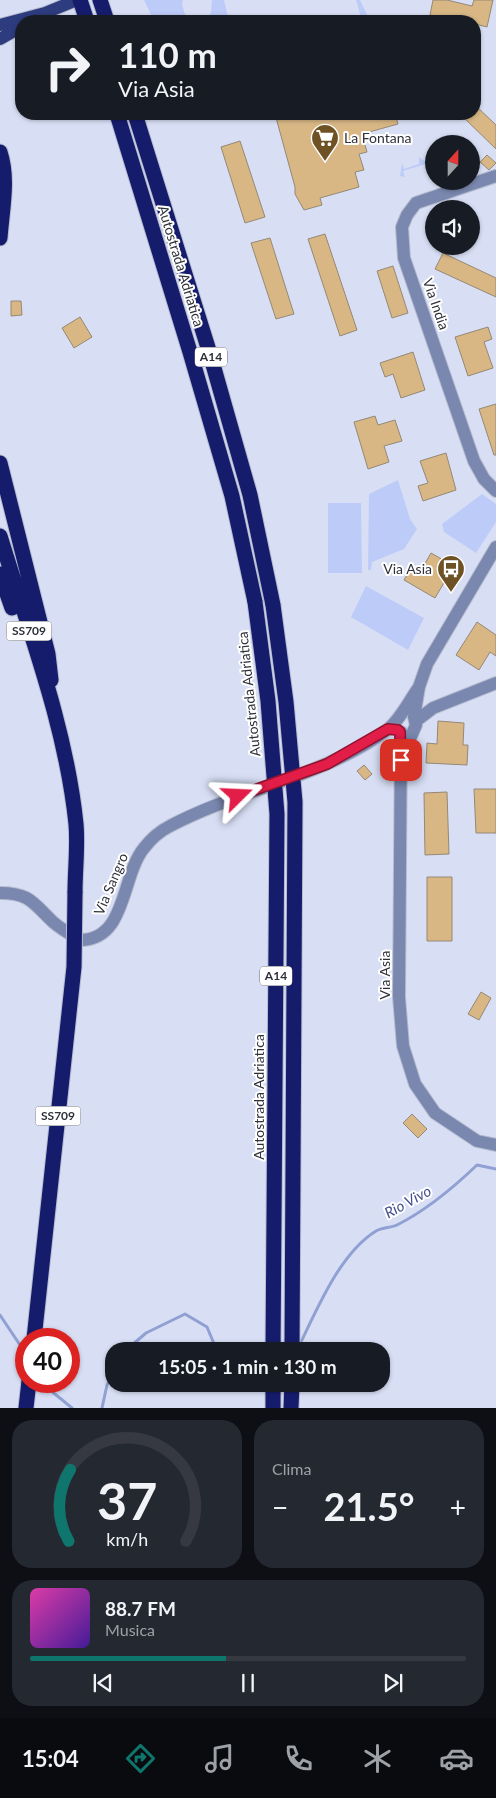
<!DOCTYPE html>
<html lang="it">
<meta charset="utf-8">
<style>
:root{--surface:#171b24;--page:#242831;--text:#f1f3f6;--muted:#9ea1a6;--line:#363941;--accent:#0f766e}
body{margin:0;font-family:Lato,sans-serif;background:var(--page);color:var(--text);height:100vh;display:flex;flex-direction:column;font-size:19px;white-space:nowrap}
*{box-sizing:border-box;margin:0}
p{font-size:16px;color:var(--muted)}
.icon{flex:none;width:28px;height:28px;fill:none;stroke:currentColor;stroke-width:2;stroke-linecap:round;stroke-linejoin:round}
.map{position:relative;height:1408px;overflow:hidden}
.panel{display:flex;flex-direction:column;gap:12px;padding:12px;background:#0d0f14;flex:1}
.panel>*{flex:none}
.guide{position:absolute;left:15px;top:15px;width:466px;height:105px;border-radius:20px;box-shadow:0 1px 4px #0004;background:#171b24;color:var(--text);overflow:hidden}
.needle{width:32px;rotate:21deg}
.fabs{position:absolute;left:425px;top:135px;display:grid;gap:10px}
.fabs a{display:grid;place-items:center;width:55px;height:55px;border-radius:50%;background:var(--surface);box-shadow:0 1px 4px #0004;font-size:25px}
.speed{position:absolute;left:15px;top:1328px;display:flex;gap:10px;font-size:25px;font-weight:700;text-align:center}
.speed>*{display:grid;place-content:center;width:65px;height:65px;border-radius:50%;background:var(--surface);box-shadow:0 1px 4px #0004;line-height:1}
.speed .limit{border:8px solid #d22;background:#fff;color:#111}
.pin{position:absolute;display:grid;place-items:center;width:42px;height:42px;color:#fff;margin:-21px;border-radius:10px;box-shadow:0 2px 8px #0006}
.me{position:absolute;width:55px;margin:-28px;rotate:69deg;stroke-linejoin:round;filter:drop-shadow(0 0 4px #0008)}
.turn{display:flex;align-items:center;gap:18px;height:105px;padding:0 20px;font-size:22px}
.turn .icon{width:65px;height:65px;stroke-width:2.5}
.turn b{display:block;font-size:35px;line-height:42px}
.big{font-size:38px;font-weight:700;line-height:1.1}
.panel .tile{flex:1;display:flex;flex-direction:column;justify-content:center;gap:8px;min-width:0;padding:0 18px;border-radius:20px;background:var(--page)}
.panel .dial{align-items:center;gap:0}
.dial svg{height:130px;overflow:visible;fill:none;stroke:var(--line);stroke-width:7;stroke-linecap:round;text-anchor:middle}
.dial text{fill:var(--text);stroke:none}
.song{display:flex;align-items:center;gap:15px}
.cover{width:60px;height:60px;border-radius:8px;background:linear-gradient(135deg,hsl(320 70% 55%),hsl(260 70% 35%))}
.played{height:5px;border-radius:2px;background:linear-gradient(90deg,var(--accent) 45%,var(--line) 45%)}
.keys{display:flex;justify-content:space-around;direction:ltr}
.heat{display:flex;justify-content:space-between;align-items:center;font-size:28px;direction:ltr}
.panel .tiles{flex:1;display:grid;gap:12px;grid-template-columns:1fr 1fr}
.tile:last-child{grid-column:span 2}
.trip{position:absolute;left:105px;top:1342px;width:285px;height:50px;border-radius:20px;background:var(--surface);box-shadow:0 1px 4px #0004;font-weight:700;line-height:50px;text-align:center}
.tab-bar{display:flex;height:80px;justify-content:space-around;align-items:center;background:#090b0e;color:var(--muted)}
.tab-bar .icon{width:35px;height:35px}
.tab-bar .current{color:var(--accent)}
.tab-bar b{font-size:22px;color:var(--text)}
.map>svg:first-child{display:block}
.green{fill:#bdcbf8}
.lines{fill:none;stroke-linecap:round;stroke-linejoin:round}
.stream{stroke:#90a0d2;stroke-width:3}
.building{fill:#d8b785;stroke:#948876}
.minor-casing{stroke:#b6bccf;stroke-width:14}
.major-casing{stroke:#b6bccf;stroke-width:14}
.highway-casing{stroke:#b6bccf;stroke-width:17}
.minor{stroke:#7a87ae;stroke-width:12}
.major{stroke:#2d3b7f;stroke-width:12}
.highway{stroke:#161c6c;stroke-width:15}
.highway-bridge-casing{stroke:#b6bccf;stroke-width:17;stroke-linecap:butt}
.highway-bridge{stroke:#161c6c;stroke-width:15}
.route-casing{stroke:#92132f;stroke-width:12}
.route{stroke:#e11d48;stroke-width:9}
.labels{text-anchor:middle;stroke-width:4;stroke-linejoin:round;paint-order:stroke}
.shield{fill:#fff;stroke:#6d6f74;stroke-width:1}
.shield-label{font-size:12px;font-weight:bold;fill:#2e3139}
.poi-label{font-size:14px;fill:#2e3139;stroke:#fff;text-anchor:start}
.street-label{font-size:14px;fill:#2e3139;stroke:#fff}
.water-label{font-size:15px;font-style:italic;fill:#40508f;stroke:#fff}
</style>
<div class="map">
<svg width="496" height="1408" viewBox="0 0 496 1408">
<rect width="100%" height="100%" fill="#d8dff5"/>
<path class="green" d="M144,0H183L182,5L185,14C193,22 203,22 211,13L212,0H224L229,21H154Z
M356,0H360L370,21H362Z
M419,157L429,164V170L426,164L403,171L405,177L400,176L402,163L404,169L419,164Z
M398,480L410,519L417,529L404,549L372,562L371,570H368L369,494Z
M482,494L496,504V522L476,553L444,532L442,524Z
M328,503H361L362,573H328Z
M366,586L424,618L408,650L351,617Z"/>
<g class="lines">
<path class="stream" d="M0,1315L26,1354
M298,1348C317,1310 339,1254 376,1231C382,1227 391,1228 397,1225C427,1210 453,1188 477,1165L496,1169
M125,1351L146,1333L185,1314L207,1327L217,1351
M44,1381L50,1390L72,1408
M102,1408L107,1385L114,1372"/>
</g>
<path class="building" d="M433,0H447L472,6L474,0H493L487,27L475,24V21H459L430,15Z
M475,105L496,125V149L460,114H475Z
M275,114H395L398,124L362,134L367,152L359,154L364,170L355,172L359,187L320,198L322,205L304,210L295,194V187Z
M240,141L265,217L245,223L221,147Z
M487,155L496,163L489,170L480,162Z
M325,234L357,330L340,336L308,239Z
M270,238L294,314L276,319L251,243Z
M443,253L496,278V297L435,269Z
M393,266L408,313L392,318L377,271Z
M11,301H21L22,315L11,316Z
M80,317L92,337L74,348L62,328Z
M488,327L492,339L484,342L493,368L468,376L455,337Z
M413,352L425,390L401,398L393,374L385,377L380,363Z
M496,404V455H494L479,409Z
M375,416L378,425L395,420L402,441L384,446L389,462L368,469L354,422Z
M446,453L456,490L423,501L418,486L428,483L420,461Z
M431,553L454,566L435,598L404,580L410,569L419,574Z
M477,622L496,635V656L490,652L479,670L456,655Z
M438,721L464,723L463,745H468L467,765L426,763L427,743L437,744Z
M364,765L372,774L365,780L357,771Z
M474,789H496V833H476Z
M447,792L449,854L425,855L424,793Z
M427,877H452V941H427Z
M481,992L491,998L479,1020L468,1014Z
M412,1114L427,1129L418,1138L403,1123Z"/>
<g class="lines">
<defs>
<path id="minor" d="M496,176L416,203L407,215L402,227L404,258L474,461L484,479L496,491
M416,721L433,708L496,683
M401,732L399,997L403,1046L415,1084L435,1113L477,1141L496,1145
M403,755L416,725L414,717L419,687L427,664L496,547
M0,893C30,893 33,903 53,922C61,929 70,934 80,940C127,940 121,876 144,848C151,839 160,831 170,826C240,789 323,777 387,730C400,720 409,701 419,687"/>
<path id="major" d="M0,25L45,13L77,0
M0,39L21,27"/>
<path id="highway" d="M80,0L87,21
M100,0L107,21
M117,114L190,352L232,496L255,602
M135,114L210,354L250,495L273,605
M0,152C9,179 2,210 0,238
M0,463L48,654L51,680
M0,536C29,631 66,726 76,824C78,846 75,870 75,893
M0,574L12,608
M26,1408L29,1381
M273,1408V1384
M291,1408L292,1384"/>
</defs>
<use href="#minor" class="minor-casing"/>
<use href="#major" class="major-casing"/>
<use href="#highway" class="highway-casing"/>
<use href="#minor" class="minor"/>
<use href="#major" class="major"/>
<use href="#highway" class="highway"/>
<defs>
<path id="highway-bridge" d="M255,602L268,701L277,814L273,1351
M273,605L286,702L295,802L292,1351
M34,1339L74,967L75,893"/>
</defs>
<use href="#highway-bridge" class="highway-bridge-casing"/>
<use href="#highway-bridge" class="highway-bridge"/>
</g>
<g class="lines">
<defs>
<path id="route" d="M238,796L327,764L388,729L398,730L400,732L401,760"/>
</defs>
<use href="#route" class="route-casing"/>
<use href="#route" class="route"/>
</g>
<defs>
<symbol id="supermarket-pin" viewBox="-11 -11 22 30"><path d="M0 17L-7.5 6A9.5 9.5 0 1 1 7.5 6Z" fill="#6e5225" stroke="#fff"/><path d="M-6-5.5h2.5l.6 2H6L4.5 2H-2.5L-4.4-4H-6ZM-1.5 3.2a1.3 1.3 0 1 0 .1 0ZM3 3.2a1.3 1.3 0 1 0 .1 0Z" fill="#fff"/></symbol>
<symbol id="bus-pin" viewBox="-11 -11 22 30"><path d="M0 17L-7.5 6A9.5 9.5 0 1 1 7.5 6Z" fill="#6e5225" stroke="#fff"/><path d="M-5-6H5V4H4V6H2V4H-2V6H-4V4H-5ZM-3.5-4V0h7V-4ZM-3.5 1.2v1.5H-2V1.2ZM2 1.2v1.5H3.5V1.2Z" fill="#fff"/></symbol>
</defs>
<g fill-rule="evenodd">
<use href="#supermarket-pin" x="309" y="122" width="32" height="43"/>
<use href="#bus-pin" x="435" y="553" width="32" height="43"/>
</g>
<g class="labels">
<g class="shield">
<rect x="195" y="347.5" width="32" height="19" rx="4"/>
<rect x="6.5" y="621.5" width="45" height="19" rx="4"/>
<rect x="260" y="966.5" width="32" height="19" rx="4"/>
<rect x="35.5" y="1106.5" width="45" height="19" rx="4"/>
</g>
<g class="shield-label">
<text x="211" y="361">A14</text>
<text x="29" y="635">SS709</text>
<text x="276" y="980">A14</text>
<text x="58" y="1120">SS709</text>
</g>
<g class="poi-label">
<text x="344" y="143">La Fontana</text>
<text x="432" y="574" text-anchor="end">Via Asia</text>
</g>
<g class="street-label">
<text transform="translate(181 266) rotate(73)" y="5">Autostrada Adriatica</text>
<text transform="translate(436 304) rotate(71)" y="5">Via India</text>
<text transform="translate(249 694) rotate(-96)" y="5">Autostrada Adriatica</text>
<text transform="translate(111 884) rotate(-67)" y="5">Via Sangro</text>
<text transform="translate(385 975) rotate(-90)" y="5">Via Asia</text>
<text transform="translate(259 1097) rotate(-90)" y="5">Autostrada Adriatica</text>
</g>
<g class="water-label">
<text transform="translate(408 1202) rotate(-29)" y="5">Rio Vivo</text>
</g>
</g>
</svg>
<div class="fabs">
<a><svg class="needle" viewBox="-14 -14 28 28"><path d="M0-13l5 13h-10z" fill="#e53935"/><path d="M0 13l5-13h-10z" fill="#9ea1a6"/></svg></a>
<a><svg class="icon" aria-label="sound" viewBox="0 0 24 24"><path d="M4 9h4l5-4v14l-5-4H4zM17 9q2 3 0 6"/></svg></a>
</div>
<div class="speed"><div class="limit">40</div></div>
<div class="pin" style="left:401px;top:760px;background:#d93025"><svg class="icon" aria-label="arrive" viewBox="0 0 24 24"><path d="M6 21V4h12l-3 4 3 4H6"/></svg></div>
<svg class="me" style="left:238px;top:796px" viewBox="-20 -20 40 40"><path d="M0-17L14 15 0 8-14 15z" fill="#e11d48" stroke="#fff" stroke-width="4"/></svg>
<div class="trip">15:05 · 1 min · 130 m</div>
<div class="guide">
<div class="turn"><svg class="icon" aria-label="right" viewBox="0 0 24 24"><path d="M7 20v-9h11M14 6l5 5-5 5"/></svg><div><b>110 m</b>Via Asia</div></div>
</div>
</div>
<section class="panel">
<div class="tiles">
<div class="tile dial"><svg viewBox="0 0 100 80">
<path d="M14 69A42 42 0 1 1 86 69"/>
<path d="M14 69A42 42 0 0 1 15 25" stroke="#0f766e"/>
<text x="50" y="56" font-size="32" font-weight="700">37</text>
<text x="50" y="72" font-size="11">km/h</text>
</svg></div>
<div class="tile"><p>Clima</p>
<div class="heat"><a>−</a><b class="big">21.5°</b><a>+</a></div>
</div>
<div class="tile">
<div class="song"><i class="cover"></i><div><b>88.7 FM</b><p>Musica</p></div></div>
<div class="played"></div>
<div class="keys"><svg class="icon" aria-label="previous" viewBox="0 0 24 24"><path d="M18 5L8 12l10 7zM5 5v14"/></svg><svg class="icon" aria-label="pause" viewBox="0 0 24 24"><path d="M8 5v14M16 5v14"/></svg><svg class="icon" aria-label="next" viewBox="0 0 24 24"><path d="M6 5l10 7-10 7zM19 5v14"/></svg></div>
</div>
</div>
</section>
<nav class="tab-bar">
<b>15:04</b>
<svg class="icon current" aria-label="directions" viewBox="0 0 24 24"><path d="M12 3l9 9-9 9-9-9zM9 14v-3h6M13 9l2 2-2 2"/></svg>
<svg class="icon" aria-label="music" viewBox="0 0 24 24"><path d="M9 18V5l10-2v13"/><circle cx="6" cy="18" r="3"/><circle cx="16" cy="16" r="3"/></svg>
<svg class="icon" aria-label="phone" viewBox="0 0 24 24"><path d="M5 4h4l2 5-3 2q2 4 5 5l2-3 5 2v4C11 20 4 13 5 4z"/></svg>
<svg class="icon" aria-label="climate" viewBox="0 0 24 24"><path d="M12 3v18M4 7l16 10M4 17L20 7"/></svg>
<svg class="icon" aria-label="car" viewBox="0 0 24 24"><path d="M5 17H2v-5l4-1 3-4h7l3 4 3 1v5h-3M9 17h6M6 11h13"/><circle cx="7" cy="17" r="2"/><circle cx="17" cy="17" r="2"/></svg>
</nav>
